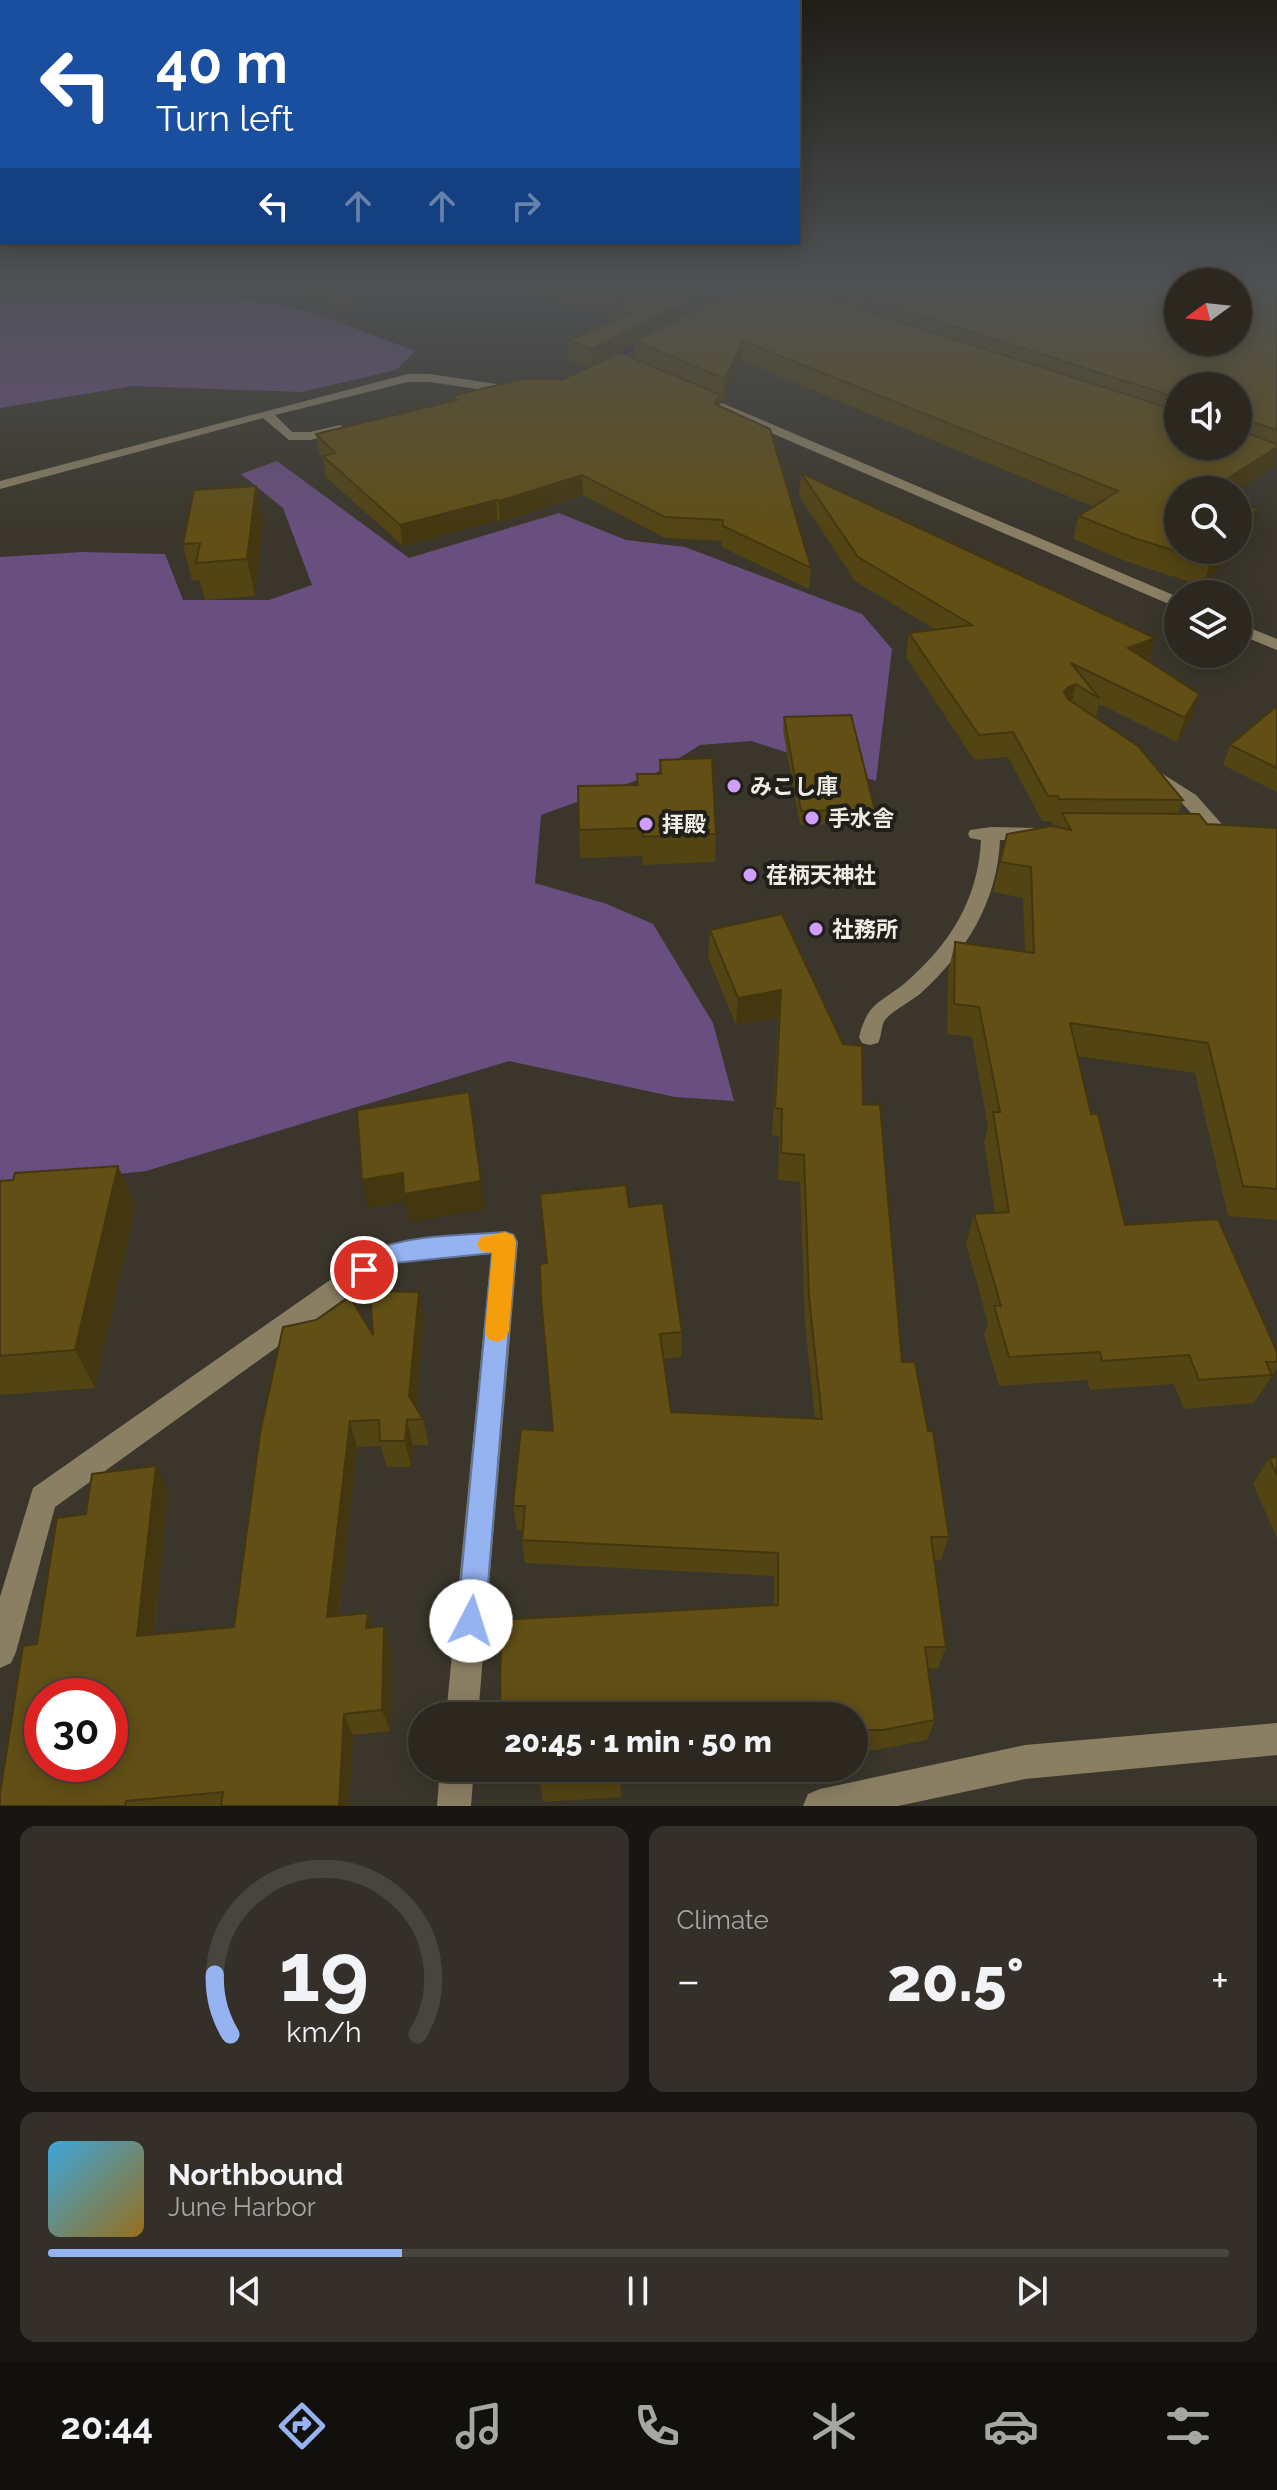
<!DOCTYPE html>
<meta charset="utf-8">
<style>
:root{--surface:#2c2820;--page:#343029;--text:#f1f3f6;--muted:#a6a6a5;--line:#48443e;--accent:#95b2f1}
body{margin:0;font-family:Raleway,"Noto Sans JP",sans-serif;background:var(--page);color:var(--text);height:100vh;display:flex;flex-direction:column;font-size:30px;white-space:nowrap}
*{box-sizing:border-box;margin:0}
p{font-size:26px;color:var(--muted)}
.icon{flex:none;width:44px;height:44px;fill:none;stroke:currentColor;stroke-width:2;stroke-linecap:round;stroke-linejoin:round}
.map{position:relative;height:1806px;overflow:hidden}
.sheet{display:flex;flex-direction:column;gap:20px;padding:20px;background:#181612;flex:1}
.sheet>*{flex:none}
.guide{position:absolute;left:0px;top:0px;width:800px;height:244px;box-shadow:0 4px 20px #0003,0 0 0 2px var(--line);background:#1a4fa0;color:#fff;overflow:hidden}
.needle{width:52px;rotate:255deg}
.tools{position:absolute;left:1164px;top:268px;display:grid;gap:16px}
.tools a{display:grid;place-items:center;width:88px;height:88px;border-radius:50%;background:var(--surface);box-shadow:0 4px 20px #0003,0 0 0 2px var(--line);font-size:40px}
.speed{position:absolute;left:24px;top:1678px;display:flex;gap:16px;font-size:40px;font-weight:700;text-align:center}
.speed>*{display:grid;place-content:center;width:104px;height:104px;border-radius:50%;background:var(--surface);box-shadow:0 4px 20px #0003,0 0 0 2px var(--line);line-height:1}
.speed .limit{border:12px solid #d22;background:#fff;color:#111}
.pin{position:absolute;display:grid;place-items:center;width:68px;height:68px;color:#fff;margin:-34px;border:4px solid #fff;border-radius:50%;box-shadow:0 2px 8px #0007}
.me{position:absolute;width:88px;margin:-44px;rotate:5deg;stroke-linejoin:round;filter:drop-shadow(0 0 6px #0008)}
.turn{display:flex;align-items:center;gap:28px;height:168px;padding:0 24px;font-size:36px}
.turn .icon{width:104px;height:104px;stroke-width:2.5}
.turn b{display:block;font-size:56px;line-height:68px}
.lanes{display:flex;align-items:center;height:76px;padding:0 24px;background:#0003;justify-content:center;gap:40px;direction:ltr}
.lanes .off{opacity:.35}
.big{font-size:60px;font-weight:800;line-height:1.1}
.sheet .widget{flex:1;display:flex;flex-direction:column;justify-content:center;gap:12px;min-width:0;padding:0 28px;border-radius:16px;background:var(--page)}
.sheet .dial{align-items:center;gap:0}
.dial svg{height:208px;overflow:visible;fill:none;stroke:var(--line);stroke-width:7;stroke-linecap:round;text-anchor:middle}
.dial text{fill:var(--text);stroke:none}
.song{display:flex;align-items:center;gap:24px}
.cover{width:96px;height:96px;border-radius:12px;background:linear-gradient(135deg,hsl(200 70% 55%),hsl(40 70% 35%))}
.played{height:8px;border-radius:4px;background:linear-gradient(90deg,var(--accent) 30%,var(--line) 30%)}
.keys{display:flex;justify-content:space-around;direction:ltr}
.heat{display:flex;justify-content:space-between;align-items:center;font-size:44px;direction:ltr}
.sheet .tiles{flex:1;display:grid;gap:20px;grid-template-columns:1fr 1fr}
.widget:last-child{grid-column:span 2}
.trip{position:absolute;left:408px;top:1702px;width:460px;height:80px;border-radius:40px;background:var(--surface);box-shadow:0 4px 20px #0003,0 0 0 2px var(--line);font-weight:800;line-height:80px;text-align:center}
.tab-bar{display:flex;height:128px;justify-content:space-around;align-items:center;background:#12100d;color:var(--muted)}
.tab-bar .icon{width:56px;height:56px}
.tab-bar .selected{color:var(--accent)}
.tab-bar b{font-size:36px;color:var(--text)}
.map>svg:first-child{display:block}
.green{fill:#694f7f}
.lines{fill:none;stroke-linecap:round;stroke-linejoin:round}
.stream{fill:#331448;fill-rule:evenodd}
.minor{fill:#8a7f63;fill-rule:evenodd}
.wall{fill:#534413;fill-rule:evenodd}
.shaded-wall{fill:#44370f}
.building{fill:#614f16;stroke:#44370f;stroke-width:2;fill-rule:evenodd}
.route{fill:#95b2f1;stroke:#61749d;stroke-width:2}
.slow{fill:#f59e0b}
.poi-dot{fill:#d19dfe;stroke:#1f1e18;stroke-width:3}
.labels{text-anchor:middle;stroke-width:8;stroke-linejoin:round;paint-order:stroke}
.poi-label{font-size:22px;font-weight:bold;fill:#eeece5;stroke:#1f1e18;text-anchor:start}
</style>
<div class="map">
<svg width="1277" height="1806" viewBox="0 0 1277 1806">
<rect width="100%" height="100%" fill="#3a362b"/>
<path class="green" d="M0,280H155L183,288L309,311L415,351L396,370L301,392L133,386L0,408Z
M277,461L409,558L559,513L626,540L685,547L862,614L892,649L876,781L751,741L700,745L654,774L541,815L535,883L607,904L653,924L713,1023L734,1101L675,1097L509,1061L146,1171L0,1187V557L82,552L165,554L183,600H269L312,585L283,508L241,474Z"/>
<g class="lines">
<path class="stream" d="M652,335L655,336V340L625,355L617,353Z"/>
<path class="minor" d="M408,374H430L516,387L522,391L516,395L430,382H408L275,415L292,432H310L340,425L346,429L345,432L310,440H289L263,418L0,489V481Z
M722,403L1178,597V608L718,410L716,407Z
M1238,623L1277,639V650L1238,634Z
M1150,766L1196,795L1228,831L1230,835L1228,839H1214L1182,803L1144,776L1141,772Z
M991,827L1037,828L1046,834L1037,840H1000C997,903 966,952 920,994C910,1002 893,1010 885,1020C881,1025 882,1036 878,1043L870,1045L862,1043L859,1037C868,1002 879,1004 905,983C950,944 978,900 981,840L970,838L968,834L970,830Z
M505,1231L514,1234L518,1242L478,1716H446L491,1254L394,1263L55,1507L16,1652L11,1663L0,1668V1597L33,1488L380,1245Z
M1277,1723V1755L1025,1779L898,1806H803L808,1794L820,1789L1025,1745Z
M440,1768H474L471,1806H437Z"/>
</g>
<path class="wall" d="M227,280H427L407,292L390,289L354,309Z
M460,280H743L742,287L752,282L744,280H1277V455L1273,468L1178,490L1234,550L1203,586L1128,562L1073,539L1079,516L1094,507L742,361L724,400L719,398V405L811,568L809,589L722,547V541L665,538L583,495L500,522L497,520L403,546L326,477L323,458L319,454L316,434L453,402L452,396L563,379L589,367L568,359V340L612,322V315ZM634,346V358L621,353ZM1178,386H1238V446H1178Z
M801,473L1155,638L1148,661L1191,719L1177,742L1099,704L1096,717L1183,800L1178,814L1207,824L1277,828V1220L1228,1216L1195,1073L1077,1056L1091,1114L1125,1225L1277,1352V1368L1254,1403L1184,1409L1174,1384L1090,1390L1087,1380L999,1386L984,1335L988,1323L966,1244L974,1214L995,1213L984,1142L988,1127L972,1037L947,1034L948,973L955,942L1025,952L1023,898L993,892L1007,834L1058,828L1059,825H1052V821H1042L1008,757L974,760L906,657L909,633L936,630L855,581L799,496Z
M263,521L255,596L205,600L200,580L192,581L183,544Z
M1277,706V792L1223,765L1230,745Z
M784,717L875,810L873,824L800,825L783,731Z
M660,760L716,834L715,862L643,865L642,856L580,858L579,830L637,785V774H659Z
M782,914L863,1104L902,1362L949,1537L941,1560H934L946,1647L938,1669L928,1668L935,1720L927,1740L876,1750H854V1716L774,1606V1576L525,1563L522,1540L523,1530L517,1529L513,1506L553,1431L547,1263L540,1194L629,1207L682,1332L681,1357L663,1359L671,1412L815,1419L805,1323L800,1182L778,1180L779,1136L772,1135L778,1017L736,1025L708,957L710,930Z
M118,1166L135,1206L95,1388L0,1395V1181Z
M424,1319L416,1408L423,1419L429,1445H413L411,1467H387L381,1446L357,1447L339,1616L368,1613L372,1627L384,1626L391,1649L390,1731L353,1735L349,1806H0L37,1644L86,1514L168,1491L154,1635L234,1627L373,1335Z
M1277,1457V1538L1253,1484L1269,1458Z
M502,1768H620L621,1797L543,1802L540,1783V1774L504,1775Z"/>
<path class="shaded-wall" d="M371,280H389L390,289L354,309L352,291Z
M406,280H427L407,292Z
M731,280H743L742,292L634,341V346L612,358L609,356V359L591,368V349Z
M786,280H793V282L785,292Z
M743,341L742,361L724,400L725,379Z
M1277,447V454L1273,468L1238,490H1210Z
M582,475L583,495L500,522L499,501Z
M256,486L263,521L255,596L247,559Z
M496,500L497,520L403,546L400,525Z
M1257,509L1250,532L1238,546V531Z
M1221,550H1234L1203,586L1210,562Z
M1155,638L1148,662L1128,648Z
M1076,684L1070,709L1064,692L1068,687Z
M1199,694L1191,719L1177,742L1185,718Z
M781,990L778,1017L736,1025L738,998Z
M118,1166L135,1206L95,1388L75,1350Z
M403,1173L481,1181L485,1209L409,1222L405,1201L368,1208L362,1180Z
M419,1292L424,1319L415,1419L409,1396Z
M407,1420L413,1445L411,1467L405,1441Z
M350,1421L357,1447L336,1640L327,1617Z
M156,1466L168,1491L151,1659L137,1636Z
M368,1613L375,1636L366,1628Z
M384,1626L391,1649L390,1731L382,1710Z
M344,1714L353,1735L349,1806H339Z"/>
<path class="building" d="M303,280H371L352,291Z
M537,280H731L591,349L568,340L631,314L612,308L627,300Z
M758,280H770L1178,411V446H1238V430L1277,444V447L1211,489L1214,490H1178V550H1221L1210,562L1134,538L1079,516L1118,491L743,341L725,379L634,341Z
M810,280H1277V430L1246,420H1238V386H1178V398ZM1178,282H1238V342H1178Z
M618,352L719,394L715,404L770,429L811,568L723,526V520L665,517L582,475L499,501L496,500L400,525L323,456L335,453L316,434L457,400L452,396L522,379H563L612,357L609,356Z
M801,473L1155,638L1128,648L1199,694L1185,718L1071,663L1100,699L1076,684L1068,687L1064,692L1068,699L1138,746L1183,800L1059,799L1058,796H1048L1013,732L979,735L909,633L972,625L858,557Z
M256,486L247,559L196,563L200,543L183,544L194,490Z
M1238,501L1257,509L1238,531Z
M1277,706V768L1230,745Z
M851,715L875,810L801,811L784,717Z
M712,758L716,834L643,837L642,828L579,830L578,786L638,785L637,774H661L660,760Z
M1062,813L1199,814L1207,824L1277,828V1189L1243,1186L1208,1043L1070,1023L1091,1114H1098L1125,1225L1218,1219L1277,1352V1362H1266L1272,1375L1199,1380L1189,1355L1102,1361L1100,1352L1009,1357L994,1306H1001L974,1214L1009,1212L993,1112H1000L979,1007L954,1004L955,942L1034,953L1031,867L1000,862L1007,834L1052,826L1071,830Z
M782,914L843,1044L862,1046L863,1104L880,1105L902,1362H915L928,1431H933L949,1537H931L946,1647H925L935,1720L883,1730H854V1716H500L501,1620L778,1605V1553L522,1540L525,1506H513L521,1429L553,1431L541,1298L540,1264L547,1263L540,1194L626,1185L629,1207L663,1203L682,1332L660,1334L671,1412L822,1419L809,1297L804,1155L781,1153L782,1109L775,1108L781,990L738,998L710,930Z
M469,1092L481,1181L404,1194L403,1173L362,1180L357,1110Z
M118,1166L75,1350L0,1356V1181L13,1180L15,1173Z
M370,1291L419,1292L409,1396L423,1419L407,1420L405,1441H380L379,1420L350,1421L327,1617L368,1613L366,1628L384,1626L382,1710L344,1714L339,1806H221L223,1792L126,1801L125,1806H0V1794L23,1646L37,1644L57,1518L86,1514L92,1474L156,1466L137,1636L234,1627L260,1433L283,1327L316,1320L350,1297L373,1335ZM42,1696H110V1764H42Z
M1277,1457V1475L1269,1458Z
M540,1768H620V1778L540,1783Z"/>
<linearGradient id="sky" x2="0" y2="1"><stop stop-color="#201e18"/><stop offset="0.53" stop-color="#4f5255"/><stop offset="1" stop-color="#4f5255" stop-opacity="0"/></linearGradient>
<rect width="1277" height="533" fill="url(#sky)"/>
<path class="route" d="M505,1232L513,1235L516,1242L485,1621L481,1631L471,1635L461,1631L457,1621L492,1253L394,1263L364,1281L356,1278L353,1270C371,1232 467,1236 505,1232Z"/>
<path class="slow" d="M505,1232L513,1235L516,1242L509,1331L505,1339L497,1342L488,1339L485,1331L492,1253L481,1251L477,1244L481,1237Z"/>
<g class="poi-dot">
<circle cx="734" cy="786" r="8"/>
<circle cx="812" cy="818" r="8"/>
<circle cx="646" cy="824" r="8"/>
<circle cx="750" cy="875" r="8"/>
<circle cx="816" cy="929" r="8"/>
</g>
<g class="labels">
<g class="poi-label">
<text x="750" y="794">みこし庫</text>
<text x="828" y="826">手水舎</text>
<text x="662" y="832">拝殿</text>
<text x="766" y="883">荏柄天神社</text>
<text x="832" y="937">社務所</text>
</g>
</g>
</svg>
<div class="tools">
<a><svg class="needle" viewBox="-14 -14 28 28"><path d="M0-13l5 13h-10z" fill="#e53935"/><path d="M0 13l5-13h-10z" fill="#a6a6a5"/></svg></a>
<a><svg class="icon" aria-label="sound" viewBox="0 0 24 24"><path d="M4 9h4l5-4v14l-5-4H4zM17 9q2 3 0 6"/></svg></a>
<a><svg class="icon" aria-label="search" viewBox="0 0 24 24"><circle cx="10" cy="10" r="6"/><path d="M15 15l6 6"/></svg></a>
<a><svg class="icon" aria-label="layers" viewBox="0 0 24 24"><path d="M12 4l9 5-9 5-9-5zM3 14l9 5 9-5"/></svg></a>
</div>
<div class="speed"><div class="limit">30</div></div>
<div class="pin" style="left:364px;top:1270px;background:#d93025"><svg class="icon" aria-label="arrive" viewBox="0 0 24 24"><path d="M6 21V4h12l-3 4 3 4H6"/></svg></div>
<svg class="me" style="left:471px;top:1621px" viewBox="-20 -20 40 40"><circle r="19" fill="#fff"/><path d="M0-13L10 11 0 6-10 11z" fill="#95b2f1"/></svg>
<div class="trip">20:45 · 1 min · 50 m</div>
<div class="guide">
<div class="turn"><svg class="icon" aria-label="left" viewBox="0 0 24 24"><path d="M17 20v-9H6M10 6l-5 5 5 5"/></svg><div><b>40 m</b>Turn left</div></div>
<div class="lanes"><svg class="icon" aria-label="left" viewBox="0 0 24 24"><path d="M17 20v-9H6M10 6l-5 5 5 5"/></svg><svg class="icon off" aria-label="ahead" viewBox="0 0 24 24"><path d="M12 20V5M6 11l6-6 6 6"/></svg><svg class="icon off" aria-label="ahead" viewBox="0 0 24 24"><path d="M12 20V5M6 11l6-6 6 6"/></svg><svg class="icon off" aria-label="right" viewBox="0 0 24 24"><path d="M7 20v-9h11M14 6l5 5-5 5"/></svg></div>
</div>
</div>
<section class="sheet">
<div class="tiles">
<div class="widget dial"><svg viewBox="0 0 100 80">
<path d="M14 69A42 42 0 1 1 86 69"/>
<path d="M14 69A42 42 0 0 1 8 46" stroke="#95b2f1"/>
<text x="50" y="56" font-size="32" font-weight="700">19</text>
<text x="50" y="72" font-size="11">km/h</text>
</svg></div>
<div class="widget"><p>Climate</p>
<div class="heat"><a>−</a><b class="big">20.5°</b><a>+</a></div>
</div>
<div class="widget">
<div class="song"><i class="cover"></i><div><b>Northbound</b><p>June Harbor</p></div></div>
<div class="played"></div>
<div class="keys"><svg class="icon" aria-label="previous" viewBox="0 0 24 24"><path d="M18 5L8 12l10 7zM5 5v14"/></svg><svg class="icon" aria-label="pause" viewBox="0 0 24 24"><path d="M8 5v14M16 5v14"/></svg><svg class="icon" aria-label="next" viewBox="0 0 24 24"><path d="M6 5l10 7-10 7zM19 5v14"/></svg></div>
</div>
</div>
</section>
<nav class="tab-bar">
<b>20:44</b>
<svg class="icon selected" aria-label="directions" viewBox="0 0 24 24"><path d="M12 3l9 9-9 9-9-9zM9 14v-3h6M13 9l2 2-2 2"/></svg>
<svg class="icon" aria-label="music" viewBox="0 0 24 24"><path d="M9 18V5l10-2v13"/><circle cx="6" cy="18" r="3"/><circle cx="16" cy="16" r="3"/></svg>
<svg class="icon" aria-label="phone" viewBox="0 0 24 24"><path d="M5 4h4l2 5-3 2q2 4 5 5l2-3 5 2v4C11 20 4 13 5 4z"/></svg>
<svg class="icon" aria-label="climate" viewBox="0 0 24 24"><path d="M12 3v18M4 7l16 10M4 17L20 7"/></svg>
<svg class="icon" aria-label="car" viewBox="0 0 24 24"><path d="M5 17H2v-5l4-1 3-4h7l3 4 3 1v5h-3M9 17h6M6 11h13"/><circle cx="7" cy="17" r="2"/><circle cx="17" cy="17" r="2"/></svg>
<svg class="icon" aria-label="filters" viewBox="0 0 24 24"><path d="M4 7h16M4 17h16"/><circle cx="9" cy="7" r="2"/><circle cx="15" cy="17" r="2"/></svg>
</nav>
